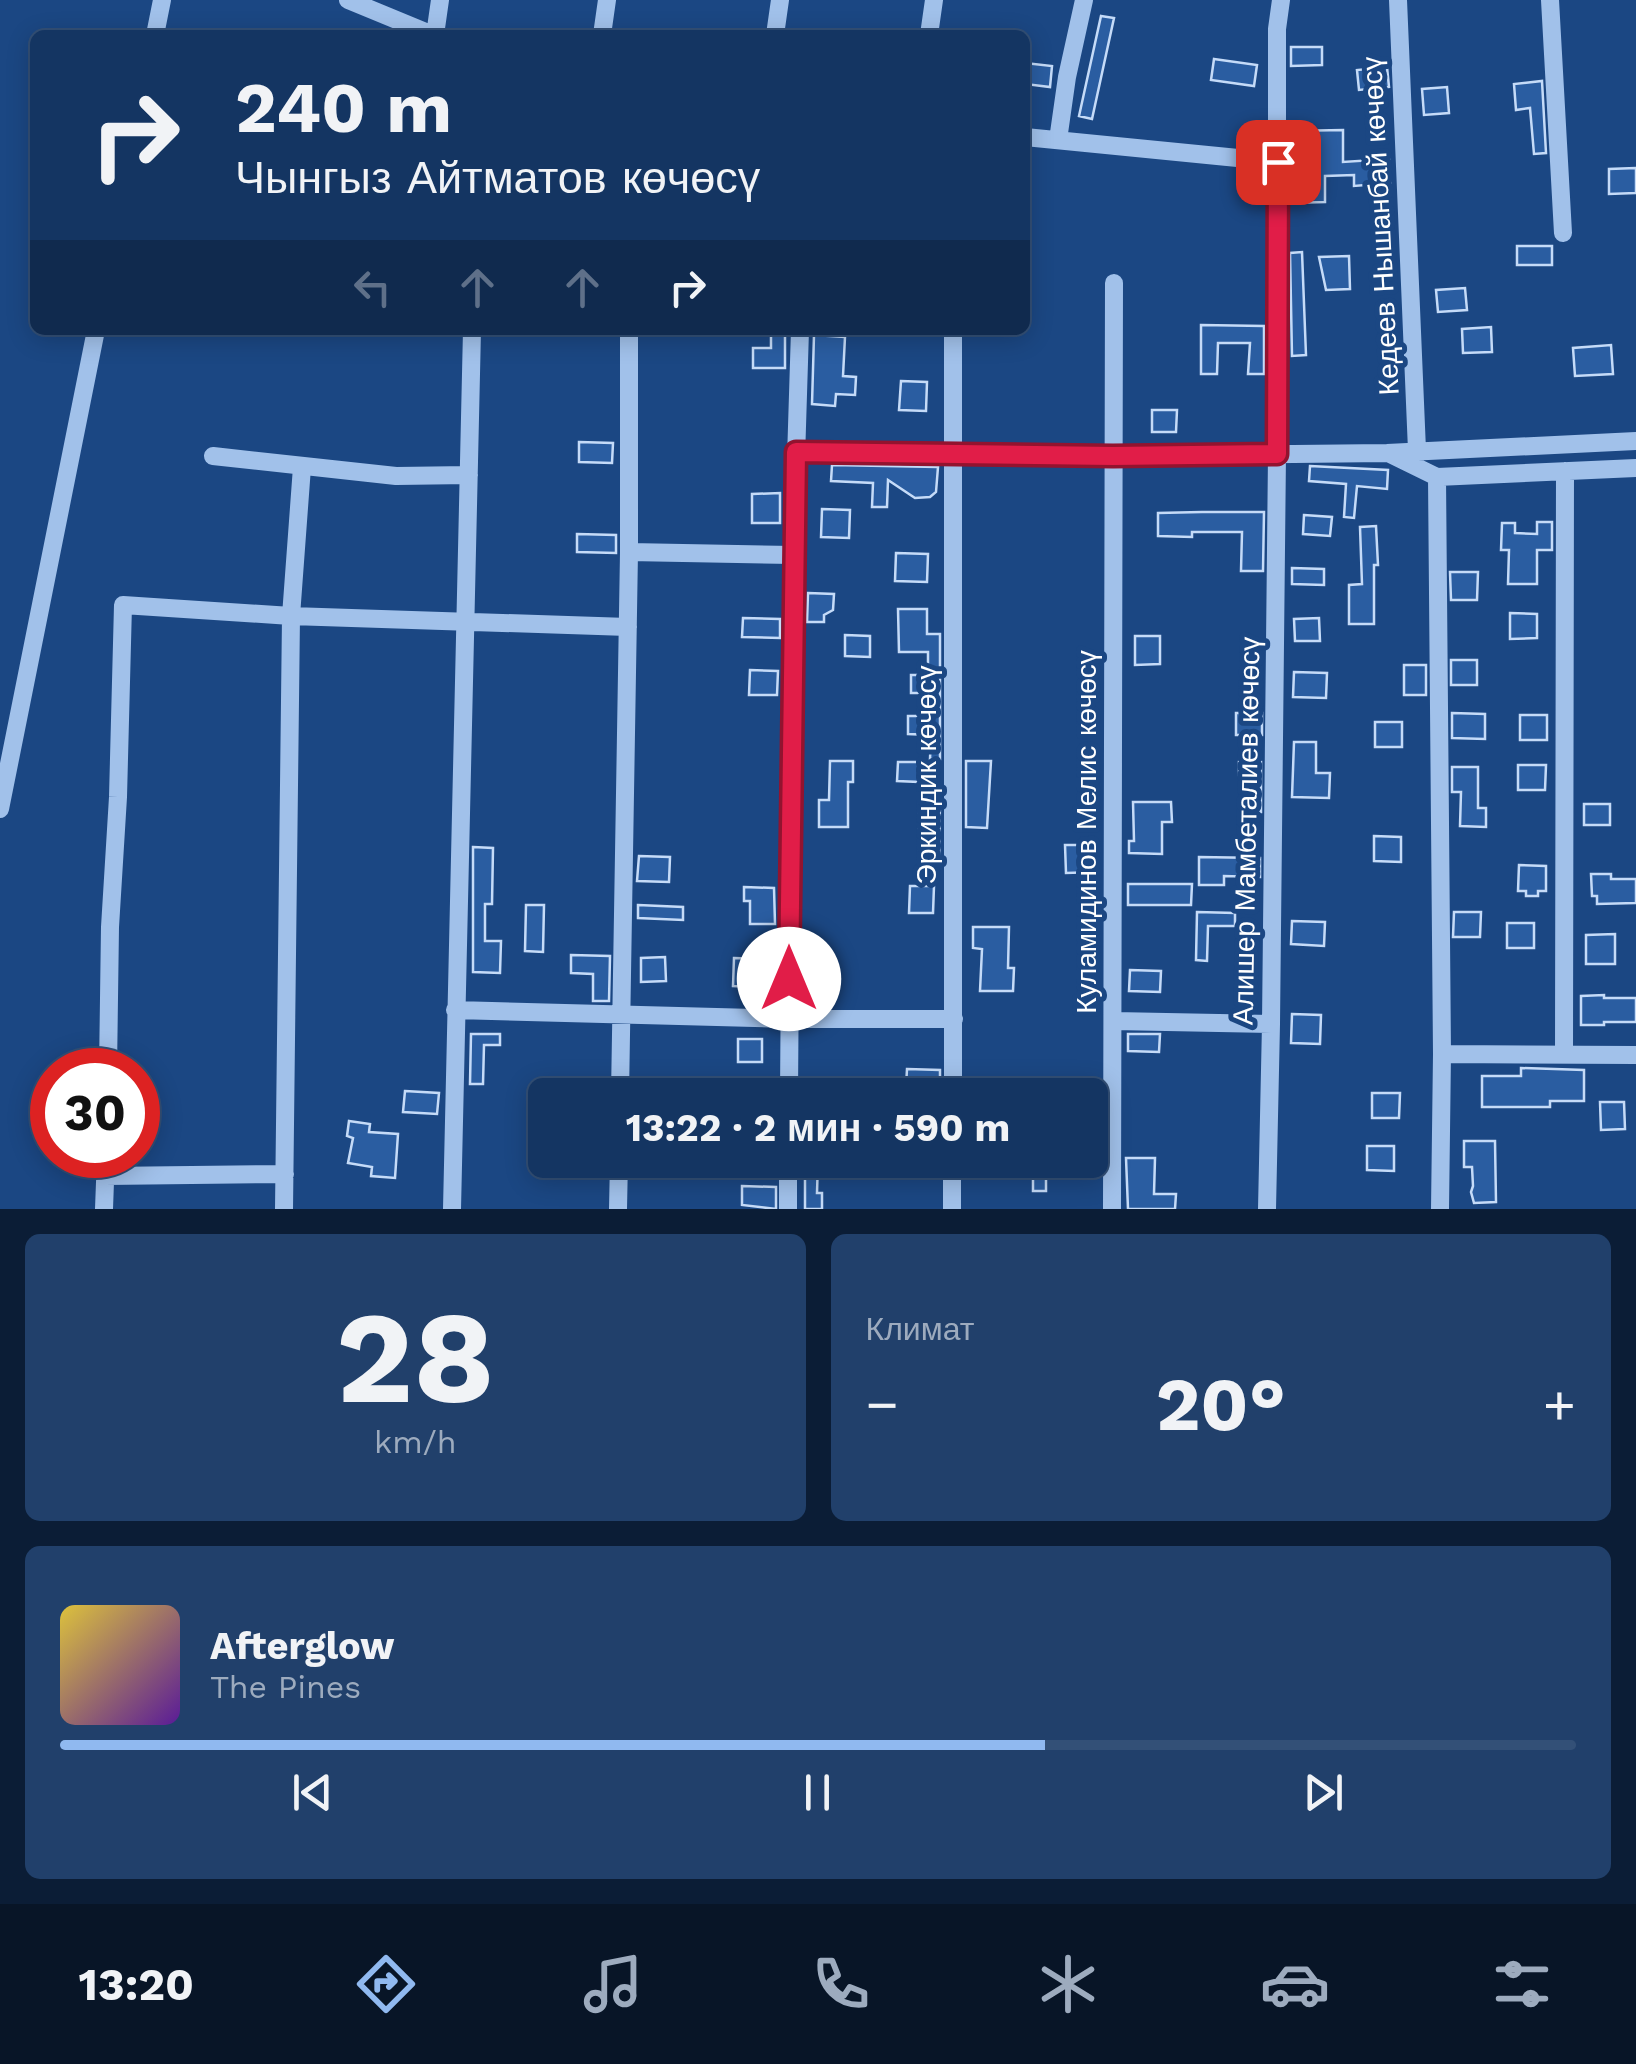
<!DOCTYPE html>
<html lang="ru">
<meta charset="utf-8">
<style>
:root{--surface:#143562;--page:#21406b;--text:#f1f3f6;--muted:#9dabbe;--line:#335077;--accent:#90b9f0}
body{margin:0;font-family:"Work Sans",sans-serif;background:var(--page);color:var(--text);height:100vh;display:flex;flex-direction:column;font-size:38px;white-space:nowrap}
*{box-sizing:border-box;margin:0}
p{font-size:32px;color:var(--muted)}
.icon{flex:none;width:55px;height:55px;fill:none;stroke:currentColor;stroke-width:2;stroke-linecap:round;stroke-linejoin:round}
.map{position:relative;height:1209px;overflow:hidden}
.panel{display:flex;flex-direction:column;gap:25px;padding:25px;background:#0b1d36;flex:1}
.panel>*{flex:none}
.hud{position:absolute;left:30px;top:30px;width:1000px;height:305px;border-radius:15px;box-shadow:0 5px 25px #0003,0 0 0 2px var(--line);background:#143562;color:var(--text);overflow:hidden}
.speed{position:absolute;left:30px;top:1048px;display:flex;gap:20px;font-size:50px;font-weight:700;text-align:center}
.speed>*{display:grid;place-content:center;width:130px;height:130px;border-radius:50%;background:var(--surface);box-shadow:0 5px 25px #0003,0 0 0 2px var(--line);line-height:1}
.speed .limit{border:15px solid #d22;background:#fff;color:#111}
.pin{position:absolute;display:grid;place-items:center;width:85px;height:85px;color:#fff;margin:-42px;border-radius:20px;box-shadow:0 5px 15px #0006}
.me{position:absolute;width:110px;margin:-55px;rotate:0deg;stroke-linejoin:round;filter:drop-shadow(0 0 8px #0008)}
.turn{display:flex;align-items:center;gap:35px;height:210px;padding:0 40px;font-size:45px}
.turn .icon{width:130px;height:130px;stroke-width:2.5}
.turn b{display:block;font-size:70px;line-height:85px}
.lanes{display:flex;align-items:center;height:95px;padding:0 40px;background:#0003;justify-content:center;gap:50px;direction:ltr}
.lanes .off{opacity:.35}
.big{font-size:75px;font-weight:700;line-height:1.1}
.panel .tile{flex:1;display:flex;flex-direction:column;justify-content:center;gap:15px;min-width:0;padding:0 35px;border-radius:15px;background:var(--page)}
.panel .dial{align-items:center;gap:0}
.dial b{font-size:130px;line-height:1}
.song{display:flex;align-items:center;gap:30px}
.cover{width:120px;height:120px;border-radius:15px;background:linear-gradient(135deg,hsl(50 70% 55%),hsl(270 70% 35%))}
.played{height:10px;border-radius:5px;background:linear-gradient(90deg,var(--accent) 65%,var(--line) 65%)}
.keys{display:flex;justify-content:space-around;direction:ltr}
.heat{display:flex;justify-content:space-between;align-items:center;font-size:55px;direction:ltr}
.panel .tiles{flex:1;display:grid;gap:25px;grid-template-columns:1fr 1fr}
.tile:last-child{grid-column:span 2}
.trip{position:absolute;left:528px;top:1078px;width:580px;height:100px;border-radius:15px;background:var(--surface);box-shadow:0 5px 25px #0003,0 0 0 2px var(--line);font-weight:700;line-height:100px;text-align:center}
.menu{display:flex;height:160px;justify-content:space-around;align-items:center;background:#081527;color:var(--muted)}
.menu .icon{width:70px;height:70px}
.menu .current{color:var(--accent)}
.menu b{font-size:45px;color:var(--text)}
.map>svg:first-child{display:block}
.building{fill:#2a5da1;stroke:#c5dbf8;stroke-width:2.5}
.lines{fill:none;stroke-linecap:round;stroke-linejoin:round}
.minor{stroke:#a1c1ea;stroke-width:18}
.route-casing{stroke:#92132f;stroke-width:25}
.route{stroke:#e11d48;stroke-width:18}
.labels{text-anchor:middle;stroke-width:10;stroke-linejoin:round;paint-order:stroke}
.street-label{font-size:28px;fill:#fff;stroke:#1b4783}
</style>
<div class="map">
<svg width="1636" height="1209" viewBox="0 0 1636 1209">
<rect width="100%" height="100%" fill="#1b4783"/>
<path class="building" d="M1101,16L1114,18L1092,119L1079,116Z
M1291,47H1322V65L1291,66Z
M1214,59L1257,65L1254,86L1211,80Z
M1025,63L1052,66L1050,87L1025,84Z
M1387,67L1389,87L1359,90L1357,70Z
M1542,81L1546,153L1534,154L1530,108L1516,110L1514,84Z
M1447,87L1449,113L1424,115L1422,89Z
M1343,130V162L1389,159L1390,183L1354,186V175L1325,176V202L1290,203V131Z
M1636,168V193L1609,194V169Z
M1517,246H1552V265H1517Z
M1302,252L1306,355L1292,356L1290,253Z
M1349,256L1350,289L1326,290L1319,257Z
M1465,288L1467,310L1438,312L1436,290Z
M1201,325L1264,326V374H1248L1250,343H1218L1217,374H1201Z
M1491,327L1492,352L1463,353L1462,329Z
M771,330H785V368H753V348H771Z
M814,335L845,337L843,376L856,377L855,395L836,394L835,406L812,404Z
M1611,345L1613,374L1575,376L1573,348Z
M901,381L927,382L926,411L899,410Z
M1152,410H1177L1176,432H1152Z
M579,442L613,443L612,463L579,462Z
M832,465L938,467L936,492L930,497L915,498L888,480L887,507H872L873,483L831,481Z
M1310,466L1388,470L1387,489L1357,486L1354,518L1344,517L1346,484L1309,481Z
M780,493V523H752V494Z
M822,509L850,510L849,538L821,537Z
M1202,512H1264L1263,571H1241L1242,532H1192V537L1158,536V513Z
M1304,515L1332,517L1330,536L1303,534Z
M1537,522H1552V550H1537V584H1508L1509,550H1501L1502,523H1515V533L1537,534Z
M1376,526L1378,565H1374V624H1349V585L1362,584L1360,527Z
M577,534L616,535V553L577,552Z
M896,553L928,554L927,582L895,581Z
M1292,568L1324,569V585L1292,584Z
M1450,572H1478L1477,600H1451Z
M808,593L834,594L833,610L824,615V622H807Z
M898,609H927V634H940V759H930L931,735L908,734V716H928L929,693H911V675H928V652H899Z
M1510,613L1537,614V638L1510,639Z
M743,618L780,619V638L742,637Z
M1319,618L1320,641H1295L1294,619Z
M845,635L870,636V657L845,656Z
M1135,636H1160V664L1135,665Z
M1451,660H1477V685H1451Z
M1404,665H1426V695H1404Z
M750,670L778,671L777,695H749Z
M1294,672L1327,673L1326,698L1293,697Z
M1236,713H1262V735H1236Z
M1452,713L1485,714V739L1452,738Z
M1520,715H1547V740H1520Z
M1375,722H1402V747H1375Z
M1294,742H1316V773H1330L1329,798L1292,797Z
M830,761H853V782H848V827H819V800H829Z
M966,761H991L987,828L966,827Z
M898,762H933L932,801H940L939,864L919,863V782L897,781Z
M1239,762H1261V812H1245V798H1255V775H1239Z
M1518,765H1546L1545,790H1518Z
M1452,767H1478V808H1486V827L1460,826L1461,792H1452Z
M1133,802H1171L1172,822H1162V854L1129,853V841H1134Z
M1584,804H1610V825H1584Z
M1374,836L1401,837V862L1374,861Z
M1065,845H1097V872L1066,873Z
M473,847L493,848L492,904H485V941H501L500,973L473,972Z
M639,856L670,857L669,882L637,881Z
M1199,857L1260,858V877L1224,876V885H1199Z
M1519,865L1546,866V891H1538V896H1526V891H1518Z
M1591,874H1611V879H1636V903L1597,904V896H1592Z
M1128,884H1192L1191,905H1128Z
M910,886H934L933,913H909Z
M744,887L774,888L775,924H750V901H744Z
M526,905H544L543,952L525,951Z
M638,905L683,907V920L638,918Z
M1197,912L1235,913V926H1208L1207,961L1196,960Z
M1454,912H1481L1480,937H1453Z
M1292,921L1325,922L1324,946L1291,944Z
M1507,923H1534V948H1507Z
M973,927H1009L1008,968H1014L1013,991H980L982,949L973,948Z
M1615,934V964H1586V935Z
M571,955L610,956L609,1001H593V974L571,973Z
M665,957L666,981L641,982V958Z
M734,958L765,959L764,972L752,987L733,986Z
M1130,970L1161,971L1160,992L1129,991Z
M1604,995V998H1636V1022H1604V1025H1581V996Z
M1292,1014L1321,1015L1320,1044L1291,1043Z
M471,1034H500V1045H484L483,1084H470Z
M1128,1034H1160L1159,1052L1128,1051Z
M738,1039H762V1062H738Z
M1521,1068L1584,1070V1101H1550V1107H1482V1076H1521Z
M907,1069L940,1070V1088L906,1087Z
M405,1091L439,1093L437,1114L403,1112Z
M1372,1093H1400L1399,1118H1372Z
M1600,1102H1624L1625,1129L1601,1130Z
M349,1121L370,1124L369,1132L398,1134L395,1178L371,1176L372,1167L348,1163L353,1138L347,1136Z
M1464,1141H1495L1496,1202L1474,1203L1471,1192L1473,1186L1472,1167H1464Z
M1367,1146H1394V1171L1367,1170Z
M1126,1158H1155L1154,1194H1176L1175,1209H1128Z
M805,1160H818L817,1193H822V1209H805Z
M1033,1160H1100V1171H1046V1191H1033Z
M742,1186L776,1187V1209L742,1205Z"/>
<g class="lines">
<path class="minor" d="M348,0L433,35
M1398,0L1417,450
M1550,0L1563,233
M155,35L162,0
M435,35L440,0
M602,35L607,0
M775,35L780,0
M929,35L934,0
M1025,137L1278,162
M1058,140L1067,77L1084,0
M796,452L1113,456L1387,453L1636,441
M1388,453L1437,477L1636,468
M213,456L396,476L469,475
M1437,477L1442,1054L1440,1209
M629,552L793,555
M0,809L96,330
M455,1010L789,1019H954
M1114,1021L1271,1024
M1442,1054L1636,1055
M1564,1054L1565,471
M108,1070L110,927L118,797L123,605L291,616L628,627
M620,1095L629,552V330
M789,1095L793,555L800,330
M953,1095V330
M105,1176L285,1174
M104,1209L106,1155
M284,1209L291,616L302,467
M452,1209L472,330
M618,1209L619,1160
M788,1209V1160
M952,1209V1160
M1112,1209L1114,283
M1267,1209L1271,1024L1277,454V29L1281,0"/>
</g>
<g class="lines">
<defs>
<path id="route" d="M789,979L796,452L1113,456L1277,454L1278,162"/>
</defs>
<use href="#route" class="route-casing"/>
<use href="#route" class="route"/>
</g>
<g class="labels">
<g class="street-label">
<text transform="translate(1380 226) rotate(-93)" y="10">Кедеев Нышанбай көчөсү</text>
<text transform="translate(926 775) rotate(-90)" y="10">Эркиндик көчөсү</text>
<text transform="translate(1246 831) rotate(-89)" y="10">Алишер Мамбеталиев көчөсү</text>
<text transform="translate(1086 832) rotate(-90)" y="10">Куламидинов Мелис көчөсү</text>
</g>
</g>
</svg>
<div class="speed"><div class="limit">30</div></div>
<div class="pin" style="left:1278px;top:162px;background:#d93025"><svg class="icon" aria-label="arrive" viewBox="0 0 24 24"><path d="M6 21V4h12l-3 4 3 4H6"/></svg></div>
<svg class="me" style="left:789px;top:979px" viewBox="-20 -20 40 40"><circle r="19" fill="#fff"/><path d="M0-13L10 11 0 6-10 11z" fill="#e11d48"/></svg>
<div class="trip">13:22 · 2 мин · 590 m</div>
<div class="hud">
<div class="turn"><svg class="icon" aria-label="right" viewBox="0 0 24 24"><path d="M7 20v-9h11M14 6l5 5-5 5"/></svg><div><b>240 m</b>Чынгыз Айтматов көчөсү</div></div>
<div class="lanes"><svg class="icon off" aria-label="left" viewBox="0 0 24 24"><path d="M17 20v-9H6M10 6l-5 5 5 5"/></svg><svg class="icon off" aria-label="ahead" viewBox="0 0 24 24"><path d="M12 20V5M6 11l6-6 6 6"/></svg><svg class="icon off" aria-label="ahead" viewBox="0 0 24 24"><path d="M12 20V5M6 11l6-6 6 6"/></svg><svg class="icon" aria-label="right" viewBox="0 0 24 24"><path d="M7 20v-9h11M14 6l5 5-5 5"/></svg></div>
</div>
</div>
<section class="panel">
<div class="tiles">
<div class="tile dial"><b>28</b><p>km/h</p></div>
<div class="tile"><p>Климат</p>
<div class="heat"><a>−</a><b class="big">20°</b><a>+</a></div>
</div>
<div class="tile">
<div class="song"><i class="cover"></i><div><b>Afterglow</b><p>The Pines</p></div></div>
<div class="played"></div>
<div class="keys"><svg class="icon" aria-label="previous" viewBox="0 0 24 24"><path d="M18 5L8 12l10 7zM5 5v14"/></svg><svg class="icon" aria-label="pause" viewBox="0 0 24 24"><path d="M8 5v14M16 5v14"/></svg><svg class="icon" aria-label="next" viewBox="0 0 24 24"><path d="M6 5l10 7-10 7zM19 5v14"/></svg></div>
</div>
</div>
</section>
<nav class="menu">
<b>13:20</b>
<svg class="icon current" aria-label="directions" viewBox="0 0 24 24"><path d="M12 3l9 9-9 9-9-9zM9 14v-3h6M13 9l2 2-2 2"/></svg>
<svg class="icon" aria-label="music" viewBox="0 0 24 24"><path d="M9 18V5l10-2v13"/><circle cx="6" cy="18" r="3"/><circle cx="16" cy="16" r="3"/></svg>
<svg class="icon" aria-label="phone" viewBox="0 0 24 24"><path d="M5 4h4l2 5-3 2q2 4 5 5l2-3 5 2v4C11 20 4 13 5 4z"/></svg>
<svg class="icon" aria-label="climate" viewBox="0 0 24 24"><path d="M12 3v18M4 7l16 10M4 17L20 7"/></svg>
<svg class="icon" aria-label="car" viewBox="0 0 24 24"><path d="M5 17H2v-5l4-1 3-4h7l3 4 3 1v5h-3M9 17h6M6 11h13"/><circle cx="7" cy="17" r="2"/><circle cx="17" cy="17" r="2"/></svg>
<svg class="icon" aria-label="filters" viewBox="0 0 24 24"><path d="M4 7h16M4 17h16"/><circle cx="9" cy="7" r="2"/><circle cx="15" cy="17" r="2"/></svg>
</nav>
